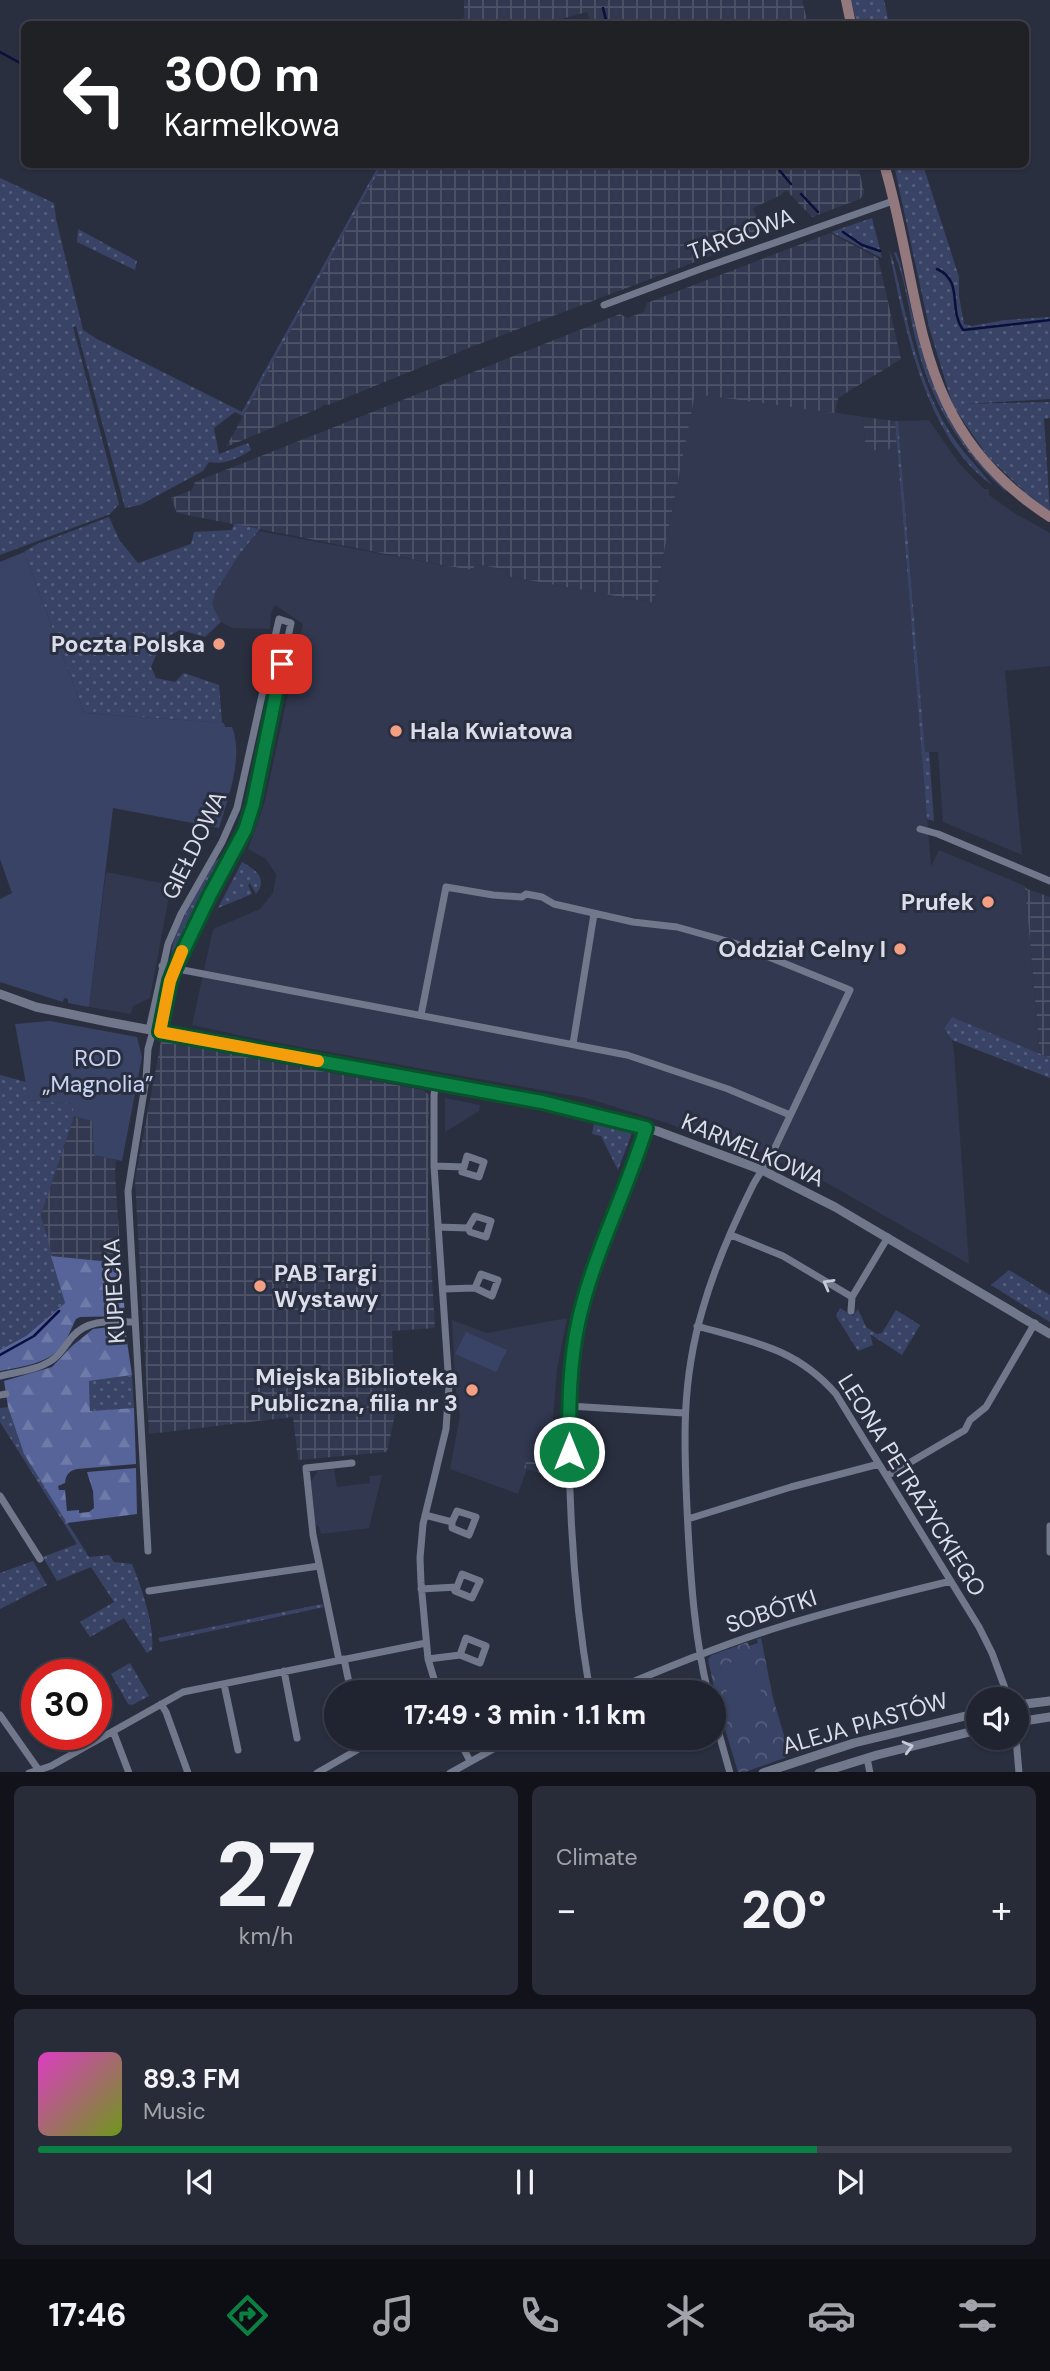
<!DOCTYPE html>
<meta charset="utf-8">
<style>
:root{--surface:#202330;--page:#282b38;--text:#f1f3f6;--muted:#a2a4ab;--line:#3d404c;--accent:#0b8043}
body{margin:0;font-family:"DM Sans",sans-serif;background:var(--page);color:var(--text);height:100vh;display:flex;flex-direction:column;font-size:26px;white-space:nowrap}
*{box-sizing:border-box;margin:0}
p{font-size:23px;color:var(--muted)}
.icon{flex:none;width:38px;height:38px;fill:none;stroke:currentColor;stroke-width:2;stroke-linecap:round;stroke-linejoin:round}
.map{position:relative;height:1772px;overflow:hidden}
.drawer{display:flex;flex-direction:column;gap:14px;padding:14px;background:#12131a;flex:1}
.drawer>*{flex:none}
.top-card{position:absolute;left:21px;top:21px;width:1008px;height:147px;border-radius:10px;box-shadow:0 2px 5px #0004,0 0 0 2px var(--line);background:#202124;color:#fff;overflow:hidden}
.buttons{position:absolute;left:966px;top:1687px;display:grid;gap:14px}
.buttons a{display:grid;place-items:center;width:63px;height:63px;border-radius:50%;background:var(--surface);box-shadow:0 2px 5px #0004,0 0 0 2px var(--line);font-size:35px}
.speed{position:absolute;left:21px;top:1659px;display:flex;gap:14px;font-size:35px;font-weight:700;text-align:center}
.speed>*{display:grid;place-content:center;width:91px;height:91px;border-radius:50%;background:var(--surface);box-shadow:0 2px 5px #0004,0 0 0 2px var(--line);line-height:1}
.speed .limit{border:10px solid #d22;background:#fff;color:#111}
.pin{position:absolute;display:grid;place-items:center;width:60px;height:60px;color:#fff;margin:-30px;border-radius:14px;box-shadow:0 4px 10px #0006}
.me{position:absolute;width:77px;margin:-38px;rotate:0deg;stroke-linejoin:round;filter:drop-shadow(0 0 5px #0008)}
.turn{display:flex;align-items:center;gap:24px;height:147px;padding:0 28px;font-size:32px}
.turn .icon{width:91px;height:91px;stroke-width:2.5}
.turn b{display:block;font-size:49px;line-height:60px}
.big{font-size:52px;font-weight:800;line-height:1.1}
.drawer .widget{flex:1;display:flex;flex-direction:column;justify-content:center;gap:10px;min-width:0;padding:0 24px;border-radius:10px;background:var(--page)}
.drawer .dial{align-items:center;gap:0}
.dial b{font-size:91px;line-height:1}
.song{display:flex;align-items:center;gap:21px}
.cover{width:84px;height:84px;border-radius:10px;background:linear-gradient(135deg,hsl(310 70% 55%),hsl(80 70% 35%))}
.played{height:7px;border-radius:4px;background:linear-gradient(90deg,var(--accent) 80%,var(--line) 80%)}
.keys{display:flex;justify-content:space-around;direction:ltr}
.heat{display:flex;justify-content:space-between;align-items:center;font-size:38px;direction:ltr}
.drawer .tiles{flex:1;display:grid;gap:14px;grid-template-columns:1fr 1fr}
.widget:last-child{grid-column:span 2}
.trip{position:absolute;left:324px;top:1680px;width:402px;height:70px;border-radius:35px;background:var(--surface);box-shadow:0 2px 5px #0004,0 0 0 2px var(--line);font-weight:800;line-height:70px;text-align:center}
.tabs{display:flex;height:112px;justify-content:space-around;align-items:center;background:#0d0e13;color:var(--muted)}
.tabs .icon{width:49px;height:49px}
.tabs .current{color:var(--accent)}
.tabs b{font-size:32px;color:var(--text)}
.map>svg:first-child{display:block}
.built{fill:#31384f}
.industrial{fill:url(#industrial-grid)}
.grass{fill:url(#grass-dots)}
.forest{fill:url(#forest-firs)}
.park{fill:url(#park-crowns)}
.garden{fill:#394366}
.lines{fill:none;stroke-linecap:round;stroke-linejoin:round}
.stream{stroke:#0a0f3c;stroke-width:2.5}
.minor{stroke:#71788c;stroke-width:7}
.tertiary{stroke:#71788c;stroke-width:9}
.secondary{stroke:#93797e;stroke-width:10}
.oneway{stroke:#c6cad7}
.route-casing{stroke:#07532c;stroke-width:18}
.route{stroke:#0b8043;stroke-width:12}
.slow{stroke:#f59e0b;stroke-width:12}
.poi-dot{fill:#f39f84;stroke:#2a2f40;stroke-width:2.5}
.labels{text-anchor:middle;stroke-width:6;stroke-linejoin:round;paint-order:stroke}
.street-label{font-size:23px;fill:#dbdeea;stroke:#2a2f40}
.poi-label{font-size:23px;font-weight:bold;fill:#dbdeea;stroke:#2a2f40;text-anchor:end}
.park-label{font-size:23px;fill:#c8d3f3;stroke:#2a2f40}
</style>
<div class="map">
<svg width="1050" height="1773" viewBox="0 0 1050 1773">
<defs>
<pattern id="industrial-grid" width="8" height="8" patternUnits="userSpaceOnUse" patternTransform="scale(1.75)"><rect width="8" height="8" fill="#31384f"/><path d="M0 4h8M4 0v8" fill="none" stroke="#4e5468"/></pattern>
<pattern id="grass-dots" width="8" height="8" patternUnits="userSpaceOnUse" patternTransform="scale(1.75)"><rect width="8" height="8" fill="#394366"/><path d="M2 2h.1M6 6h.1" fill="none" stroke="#555e7c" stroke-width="1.8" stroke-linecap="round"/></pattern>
<pattern id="forest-firs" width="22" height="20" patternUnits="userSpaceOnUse" patternTransform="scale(1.75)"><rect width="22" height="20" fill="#566499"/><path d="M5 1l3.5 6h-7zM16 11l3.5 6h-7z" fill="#6e7aa7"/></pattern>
<pattern id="park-crowns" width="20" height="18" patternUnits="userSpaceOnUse" patternTransform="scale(1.75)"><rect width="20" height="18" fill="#394366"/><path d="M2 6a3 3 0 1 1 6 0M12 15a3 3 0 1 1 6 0" fill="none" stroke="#555e7c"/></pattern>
</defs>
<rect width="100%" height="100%" fill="#2a2f40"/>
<path class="built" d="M695,393L859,416L863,417L866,450L897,448L931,866L939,850L1025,886L1040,1054L952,1017L944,1028L952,1040L954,1051L969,1264L806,1171L803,1174L774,1159L778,1151L771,1148L752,1154L661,1121L586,1098L267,1041L192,1025L213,929L260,909L273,893L276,875L266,859L248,849L265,801L303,624L275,605L271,614L270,629L232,628L221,622L212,605L216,591L239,555L259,531L447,566L473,570L474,564L508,570L507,576L654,603Z
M929,420L958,462L984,489H989V495L1016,514L1050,533V666L1005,671L1022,855L943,822L938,752H925L898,421Z
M106,872L171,885L150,998L133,1006L131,1014L89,1007Z
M445,1098L480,1105L479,1111L445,1132Z
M567,1318L557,1369L553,1418L556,1424V1463L529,1454L525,1468L527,1469L518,1494L450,1469L460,1416L455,1386L452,1320L487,1333Z
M334,1469L337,1487L370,1483L369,1476L382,1475L369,1528L321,1534L319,1527L315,1524L311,1481L318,1471Z"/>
<path class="industrial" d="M464,0H802L808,24H588L591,23L587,12L542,24H459L464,17Z
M382,165H858L864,193L860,199L812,217L786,190L781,195L753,208L760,226L757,238L745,240V243L466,349L328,405H323L320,408L226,447Z
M830,233L878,258L901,359L838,398L835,413L695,394L654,603L507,576L508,570L475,564L473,570L447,566L177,513L171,498L192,490L195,482L620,314L627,318L644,312L647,303Z
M863,417L895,421L897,448L866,451Z
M1025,886L1027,889L1050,897V1058L1040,1054Z
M161,1041L423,1090L429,1095L428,1207L435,1328L392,1331L395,1414L387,1452L298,1460L293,1417L149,1434L135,1179Z
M74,1117L92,1120L94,1155L116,1160L115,1172L121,1263L51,1256L41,1215Z
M529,1454L556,1463L557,1479L524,1468Z"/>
<path class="grass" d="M851,0H884L889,24H857Z
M379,165H382L243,416L235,412L214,428L219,454L248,443L251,450C239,458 224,465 209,462L203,471L140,505L125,508L76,326L73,327L119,504L110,514L0,555V178L54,203L56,219L83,330L97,339L242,412Z
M894,165H923L959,277V296L964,324L971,326L1005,320L1050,317V399L964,404L1050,402V418L1044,419L1050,511L1027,494L988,457L953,406L929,327Z
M872,218L882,258L831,232Z
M78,229L137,261L135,270L77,242Z
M889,250L893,260C908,322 918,386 955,440C966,456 981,471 992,485C924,436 905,327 889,250Z
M896,252L900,262C921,352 934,422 1005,488L1006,492C961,452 930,400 916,342C909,313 906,280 894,253Z
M895,421H898L925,752H929L934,821L927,819Z
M109,517L120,541L138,563L191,544L194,532L232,530L234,524L260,529L239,555L216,591L212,605L221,622L205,637L180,630L163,639L151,667L156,678L175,682L184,673L219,685L222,723L84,713L24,552L35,545Z
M221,857V862C205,893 191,925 175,956H172C168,938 205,880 215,861Z
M242,862C256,870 268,879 256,894L250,883L248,885L252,894L218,908Z
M952,1017L1050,1058V1078L952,1040L944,1028Z
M0,1075L26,1082L29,1100L74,1104V1117L41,1215L65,1303L26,1336L0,1350Z
M594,1123L632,1133L618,1170L601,1136L592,1134Z
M1009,1270L1050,1295V1322L991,1285Z
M840,1308L853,1316L858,1309L866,1327L877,1334L882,1333L896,1310L920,1325L902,1355L870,1334L873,1345L858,1351L836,1316Z
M132,1375L134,1408L90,1411L89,1381Z
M8,1407L24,1454L89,1557L109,1555L114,1562L132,1564C141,1586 155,1626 152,1650L147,1653L124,1618L90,1637L80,1622L114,1602L91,1567L57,1581L43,1557L77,1544L0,1422V1408Z
M33,1561L47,1585L0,1609V1573Z
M322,1604L324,1607L160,1642L158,1638Z
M130,1663L149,1696L132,1705L128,1704L111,1674Z"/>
<path class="forest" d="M51,1256L121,1263L125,1316L80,1317L76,1319C71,1329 67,1341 59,1349C46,1364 19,1367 0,1371V1350L26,1336L65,1303Z
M118,1326L125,1328L132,1375L89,1381L90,1411L134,1408L136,1464L77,1469C69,1471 66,1474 65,1483L58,1486L59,1490H65L67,1511L79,1510V1513L89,1512L94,1508L93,1491L87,1472L136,1468L137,1514L67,1523L24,1454L8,1407L4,1381L52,1367L72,1346L93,1329Z"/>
<path class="park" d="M761,1638L773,1698L790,1756L745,1772H738L717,1702L708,1659L712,1655L748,1642L749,1646L758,1643L757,1639Z"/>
<path class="garden" d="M24,552L84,713L224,723L225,727H232C244,757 228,798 219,828L113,808L89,1007L68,1003V999L64,998L63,1002L0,982V899L12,893L0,859V562Z
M50,1021L137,1037L142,1057L122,1161L94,1155L92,1121L73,1116V1104L29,1100L15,1024Z
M466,1332L507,1350L496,1372L455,1354Z
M752,1657L765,1708L733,1716L720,1665Z"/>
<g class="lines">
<path class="stream" d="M603,8L607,24
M0,52L24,65
M774,164L791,184
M801,194L818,212
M843,232L862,245L880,251
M937,269C964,281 948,309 963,330L1050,320
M0,1355L34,1336L59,1311"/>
<path class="minor" d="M604,305L703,268L893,201
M920,829L938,834L1050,881
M162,966L627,1055L728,1089L790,1115
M421,1015L446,887L493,895L522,897L526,894L542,897L554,904L633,922L677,927L734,943L850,990C823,1046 797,1102 770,1158C765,1167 758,1175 753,1185C734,1223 715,1266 703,1308C680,1384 684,1450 688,1529C691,1583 695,1640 708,1692
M149,1030L168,944L181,914L222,842L237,808L279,619L291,623L252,805L245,829L210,895L175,968L170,981L160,1032
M573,1044L594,914
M436,1083L434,1095V1166L449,1385L446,1429L423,1524L420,1558L421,1583L428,1659L438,1692
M434,1166L464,1167L462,1172L479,1177L484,1162L467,1156L464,1167
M438,1227L468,1228L470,1232L486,1237L491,1221L475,1216L468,1228
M731,1235L783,1256L852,1297L888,1237
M443,1289L475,1288L492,1296L498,1280L481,1274L475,1288
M851,1311L852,1297
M697,1326C753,1342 796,1348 836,1394L979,1627L992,1653L1009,1699
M0,1376C16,1372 38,1370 52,1360C61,1354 66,1344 73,1336C90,1318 112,1322 135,1322
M0,1395L6,1394
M569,1406L684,1413
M887,1476L965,1430L970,1420L986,1407L1035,1323
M0,1496L40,1559
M425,1515L452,1522V1528L469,1535L476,1517L457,1511L452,1522
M688,1519L791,1487L879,1464
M1050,1526V1552
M148,1551L128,1191L146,1079L148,1049L153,1031
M421,1589L457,1587L455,1591L472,1598L480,1581L462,1574L457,1587
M149,1591L319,1566
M344,1659L351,1692
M428,1659L460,1655L480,1663L486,1646L466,1638L460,1655
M339,1660L313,1535L306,1468L352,1463
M284,1671L297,1738
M224,1684L238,1750
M590,1692C576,1612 570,1531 569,1450C569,1405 568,1361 579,1318C596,1252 627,1193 646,1128
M609,1692C665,1668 721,1645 779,1627C836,1609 893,1595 951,1581
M161,1704L166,1712L188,1773
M0,1715L38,1769
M714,1716L730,1773
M113,1731L129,1773
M458,1738L470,1761
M1016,1738L1019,1773
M867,1758L870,1773
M29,1773L51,1766L183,1692L426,1643
M317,1773L357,1750L359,1745V1738
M450,1773L513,1738"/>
<path class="tertiary" d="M0,994L36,1007L108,1022L542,1103L657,1131L762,1170L835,1207L1050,1334
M1017,1705L1050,1701
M1017,1722L1050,1717
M763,1773L854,1743L978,1713
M819,1773L877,1755L978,1730"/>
<path class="secondary" d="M846,0L851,24
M884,164C926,306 909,426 1050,517"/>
</g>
<defs><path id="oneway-chevron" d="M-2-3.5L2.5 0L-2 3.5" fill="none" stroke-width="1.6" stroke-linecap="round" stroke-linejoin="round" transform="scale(1.75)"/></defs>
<g class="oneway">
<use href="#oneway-chevron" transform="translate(828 1284) rotate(-151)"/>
<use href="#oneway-chevron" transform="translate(908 1747) rotate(-15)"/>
</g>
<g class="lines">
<defs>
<path id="route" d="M282,664L253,805L245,830L210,895L175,968L170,981L160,1032L542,1102L646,1128C626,1193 594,1253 579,1319C569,1363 569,1407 569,1452"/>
</defs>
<use href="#route" class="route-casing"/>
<use href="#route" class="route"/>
<path class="slow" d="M182,951L170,981L160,1032L318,1061"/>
</g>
<g class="poi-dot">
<circle cx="219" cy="644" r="7"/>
<circle cx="396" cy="731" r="7"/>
<circle cx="988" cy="902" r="7"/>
<circle cx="900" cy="949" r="7"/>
<circle cx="260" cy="1286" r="7"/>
<circle cx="472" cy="1390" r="7"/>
</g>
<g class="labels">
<g class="street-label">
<text transform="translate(741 234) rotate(-20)" y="8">TARGOWA</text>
<text transform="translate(194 845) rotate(-64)" y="8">GIEŁDOWA</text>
<text transform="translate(753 1150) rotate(23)" y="8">KARMELKOWA</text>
<text transform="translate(114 1291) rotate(-93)" y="8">KUPIECKA</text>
<text transform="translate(912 1485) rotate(58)" y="8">LEONA PETRAŻYCKIEGO</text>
<text transform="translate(771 1611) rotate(-18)" y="8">SOBÓTKI</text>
<text transform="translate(865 1723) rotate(-16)" y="8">ALEJA PIASTÓW</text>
</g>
<g class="poi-label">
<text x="205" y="652">Poczta Polska</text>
<text x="410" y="739" text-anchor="start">Hala Kwiatowa</text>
<text x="974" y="910">Prufek</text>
<text x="886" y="957">Oddział Celny I</text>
<text x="274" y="1281" text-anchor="start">PAB Targi<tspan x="274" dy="26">Wystawy</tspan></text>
<text x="458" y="1385">Miejska Biblioteka<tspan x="458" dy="26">Publiczna, filia nr 3</tspan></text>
</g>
<g class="park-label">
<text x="98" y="1066">ROD<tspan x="98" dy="26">„Magnolia”</tspan></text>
</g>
</g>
</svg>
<div class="buttons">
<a><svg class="icon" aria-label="sound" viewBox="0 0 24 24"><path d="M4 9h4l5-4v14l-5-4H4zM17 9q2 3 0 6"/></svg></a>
</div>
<div class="speed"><div class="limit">30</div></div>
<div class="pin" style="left:282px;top:664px;background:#d93025"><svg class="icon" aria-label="arrive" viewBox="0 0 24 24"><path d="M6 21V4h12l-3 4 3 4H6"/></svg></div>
<svg class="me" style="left:569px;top:1452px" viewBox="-20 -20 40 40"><circle r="17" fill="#0b8043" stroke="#fff" stroke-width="3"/><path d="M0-11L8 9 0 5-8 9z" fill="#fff"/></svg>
<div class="trip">17:49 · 3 min · 1.1 km</div>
<div class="top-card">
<div class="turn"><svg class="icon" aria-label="left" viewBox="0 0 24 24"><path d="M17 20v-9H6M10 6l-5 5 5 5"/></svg><div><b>300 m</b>Karmelkowa</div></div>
</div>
</div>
<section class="drawer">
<div class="tiles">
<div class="widget dial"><b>27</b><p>km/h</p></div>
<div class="widget"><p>Climate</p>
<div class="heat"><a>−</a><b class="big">20°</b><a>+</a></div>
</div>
<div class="widget">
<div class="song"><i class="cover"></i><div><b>89.3 FM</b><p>Music</p></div></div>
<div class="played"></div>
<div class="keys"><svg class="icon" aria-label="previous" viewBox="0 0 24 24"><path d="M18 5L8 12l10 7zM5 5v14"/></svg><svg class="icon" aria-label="pause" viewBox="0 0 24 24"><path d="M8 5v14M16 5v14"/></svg><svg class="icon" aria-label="next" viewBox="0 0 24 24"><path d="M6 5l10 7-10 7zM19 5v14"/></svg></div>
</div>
</div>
</section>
<nav class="tabs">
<b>17:46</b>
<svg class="icon current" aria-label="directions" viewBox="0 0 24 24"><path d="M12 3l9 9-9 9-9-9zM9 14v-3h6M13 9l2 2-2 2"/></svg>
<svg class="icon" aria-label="music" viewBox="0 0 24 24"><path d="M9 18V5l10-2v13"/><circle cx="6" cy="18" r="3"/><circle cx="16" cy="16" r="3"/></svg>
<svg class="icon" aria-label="phone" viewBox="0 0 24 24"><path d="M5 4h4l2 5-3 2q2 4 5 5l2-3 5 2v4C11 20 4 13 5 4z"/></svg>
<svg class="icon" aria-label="climate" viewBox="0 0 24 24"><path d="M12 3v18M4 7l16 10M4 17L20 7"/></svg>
<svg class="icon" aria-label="car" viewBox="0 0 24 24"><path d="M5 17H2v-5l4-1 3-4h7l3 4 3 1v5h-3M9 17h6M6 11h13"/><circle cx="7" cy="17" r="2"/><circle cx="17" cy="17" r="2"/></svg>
<svg class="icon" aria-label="filters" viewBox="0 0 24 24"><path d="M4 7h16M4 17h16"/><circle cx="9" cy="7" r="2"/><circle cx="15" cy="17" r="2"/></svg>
</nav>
